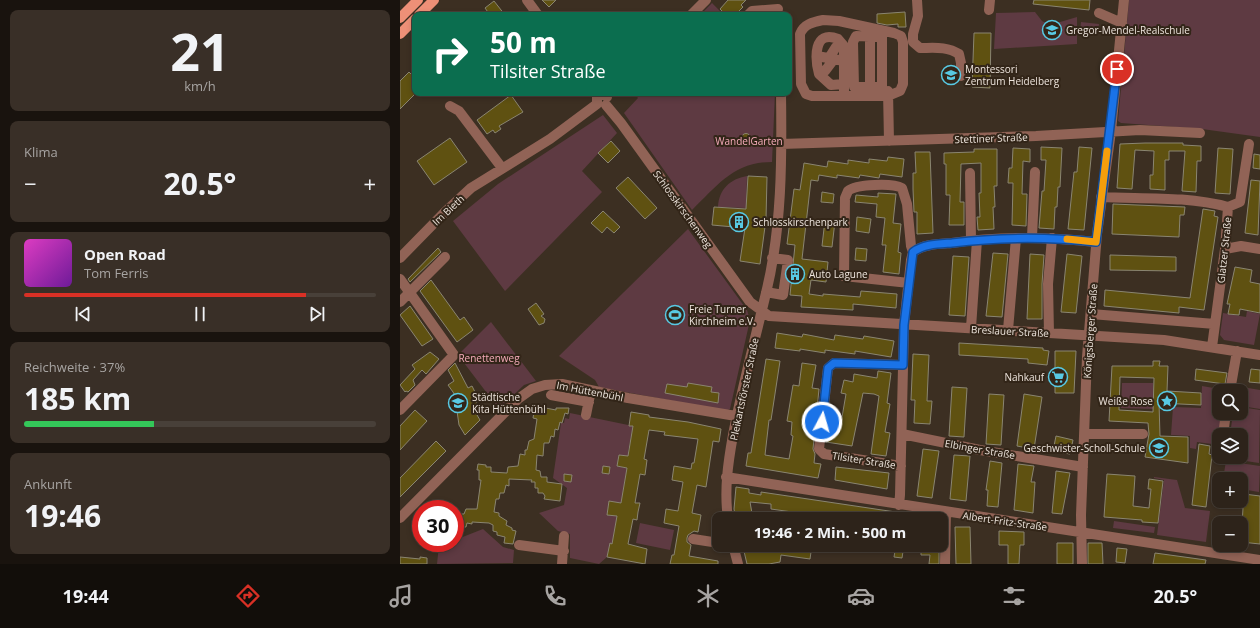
<!DOCTYPE html>
<html lang="de">
<meta charset="utf-8">
<style>
:root{--surface:#2d231a;--page:#392f27;--text:#f1f3f6;--muted:#a7a4a2;--line:#484039;--accent:#d93025}
body{margin:0;font-family:"Open Sans",sans-serif;background:var(--page);color:var(--text);height:100vh;display:flex;flex-direction:column;font-size:15px;white-space:nowrap}
*{box-sizing:border-box;margin:0}
p{font-size:13px;color:var(--muted)}
.icon{flex:none;width:22px;height:22px;fill:none;stroke:currentColor;stroke-width:2;stroke-linecap:round;stroke-linejoin:round}
.map{position:relative;flex:1;overflow:hidden}
.panel{display:flex;flex-direction:column;gap:10px;padding:10px;background:#19130e;width:400px}
.panel>*{flex:none}
.guide{position:absolute;left:12px;top:12px;width:380px;height:84px;border-radius:8px;box-shadow:0 2px 6px #0003,0 0 0 1px var(--line);background:#0b6e4f;color:#fff;overflow:hidden}
.buttons{position:absolute;left:812px;top:384px;display:grid;gap:8px}
.buttons a{display:grid;place-items:center;width:36px;height:36px;border-radius:8px;background:var(--surface);box-shadow:0 2px 6px #0003,0 0 0 1px var(--line);font-size:20px}
.speed{position:absolute;left:12px;top:500px;display:flex;gap:8px;font-size:20px;font-weight:700;text-align:center}
.speed>*{display:grid;place-content:center;width:52px;height:52px;border-radius:50%;background:var(--surface);box-shadow:0 2px 6px #0003,0 0 0 1px var(--line);line-height:1}
.speed .limit{border:6px solid #d22;background:#fff;color:#111}
.pin{position:absolute;display:grid;place-items:center;width:34px;height:34px;color:#fff;margin:-17px;border:2px solid #fff;border-radius:50%;box-shadow:0 1px 4px #0007}
.me{position:absolute;width:44px;margin:-22px;rotate:6deg;stroke-linejoin:round;filter:drop-shadow(0 0 3px #0008)}
.turn{display:flex;align-items:center;gap:14px;height:84px;padding:0 12px;font-size:18px}
.turn .icon{width:52px;height:52px;stroke-width:2.5}
.turn b{display:block;font-size:28px;line-height:34px}
.big{font-size:30px;font-weight:700;line-height:1.1}
.panel .card{flex:1;display:flex;flex-direction:column;justify-content:center;gap:6px;min-width:0;padding:0 14px;border-radius:8px;background:var(--page)}
.panel .dial{align-items:center;gap:0}
.dial b{font-size:52px;line-height:1}
.song{display:flex;align-items:center;gap:12px}
.cover{width:48px;height:48px;border-radius:6px;background:linear-gradient(135deg,hsl(310 70% 55%),hsl(280 70% 35%))}
.played{height:4px;border-radius:2px;background:linear-gradient(90deg,var(--accent) 80%,var(--line) 80%)}
.keys{display:flex;justify-content:space-around;direction:ltr}
.heat{display:flex;justify-content:space-between;align-items:center;font-size:22px;direction:ltr}
.charge{height:6px;border-radius:3px;background:linear-gradient(90deg,#34c759 37%,var(--line) 0)}
.trip{position:absolute;left:312px;top:512px;width:236px;height:40px;border-radius:8px;background:var(--surface);box-shadow:0 2px 6px #0003,0 0 0 1px var(--line);font-weight:700;line-height:40px;text-align:center}
.tab-bar{display:flex;height:64px;justify-content:space-around;align-items:center;background:#120e0a;color:var(--muted)}
.tab-bar .icon{width:28px;height:28px}
.tab-bar .selected{color:var(--accent)}
.tab-bar b{font-size:18px;color:var(--text)}
main{display:flex;flex:1;min-height:0}
.map>svg:first-child{display:block}
.green{fill:#5e3a42}
.building{fill:#5f5111;stroke:#8a8571;fill-rule:evenodd}
.lines{fill:none;stroke-linecap:round;stroke-linejoin:round}
.minor{stroke:#916356;stroke-width:10}
.major{stroke:#ee9077;stroke-width:10}
.route-casing{stroke:#114b97;stroke-width:10}
.route{stroke:#1a73e8;stroke-width:7}
.slow{stroke:#f59e0b;stroke-width:7}
.labels{text-anchor:middle;stroke-width:4;stroke-linejoin:round;paint-order:stroke}
.poi-label{font-size:10px;fill:#ede4dc;stroke:#322518;text-anchor:start}
.street-label{font-size:10px;fill:#ede4dc;stroke:#322518}
.park-label{font-size:10px;fill:#f5abba;stroke:#322518}
</style>
<main>
<section class="panel">
<div class="card dial"><b>21</b><p>km/h</p></div>
<div class="card"><p>Klima</p>
<div class="heat"><a>−</a><b class="big">20.5°</b><a>+</a></div>
</div>
<div class="card">
<div class="song"><i class="cover"></i><div><b>Open Road</b><p>Tom Ferris</p></div></div>
<div class="played"></div>
<div class="keys"><svg class="icon" aria-label="previous" viewBox="0 0 24 24"><path d="M18 5L8 12l10 7zM5 5v14"/></svg><svg class="icon" aria-label="pause" viewBox="0 0 24 24"><path d="M8 5v14M16 5v14"/></svg><svg class="icon" aria-label="next" viewBox="0 0 24 24"><path d="M6 5l10 7-10 7zM19 5v14"/></svg></div>
</div>
<div class="card"><p>Reichweite · 37%</p><b class="big">185 km</b><div class="charge"></div></div>
<div class="card"><p>Ankunft</p><b class="big">19:46</b></div>
</section>
<div class="map">
<svg width="860" height="564" viewBox="0 0 860 564">
<rect width="100%" height="100%" fill="#3c2f22"/>
<path class="green" d="M729,0H860V137L802,129L721,123L718,121Z
M312,3L324,15H300Z
M635,12L642,21L650,25L677,17V44L594,49L596,13Z
M681,22L699,24L698,35L680,33Z
M234,93H375L372,162C334,162 318,185 292,210L224,113L238,98Z
M203,115L217,133L182,171L202,192L105,291L53,221L98,184Z
M347,176L346,208L318,207C319,189 330,179 347,176Z
M288,229L347,310L350,320L330,409L326,411L199,387L195,380L159,356Z
M847,311L860,314L854,345L824,340L820,335L823,313L846,317Z
M91,322L136,381L124,385L99,409L58,355Z
M722,383H753V409L721,408Z
M802,386L831,391H819V413H828L819,435V445L797,442L796,449L790,448V436L771,435L773,407L801,408Z
M836,386L860,390V409L841,406V391H836Z
M841,407L860,410L859,463L826,458L841,457V435H830L833,413H841Z
M170,413L233,426L228,452H231L230,457L219,455L217,466L227,468L221,503L209,501L207,515L217,516L212,544H210L207,557L199,564L170,558V534L158,531L139,513L164,505L167,488L153,478L161,423H164L165,418L169,419Z
M826,461L860,466L859,492L841,489V479H823Z
M754,477L777,480L785,508L810,511L806,542L757,535L764,480L754,478Z
M714,521L755,527L754,533L713,528Z
M240,523L274,530L270,550L236,543Z
M83,529L103,547L114,550L113,563L37,564L39,545L55,543V540Z"/>
<path class="building" d="M142,0H156L149,7Z
M328,0H346L341,5L343,7L335,15H326L320,9Z
M634,0H690L689,10L633,4Z
M94,1L105,15H90L85,8Z
M505,12L506,27H498V24L487,25L477,23V14Z
M574,33H591L590,88L572,87Z
M9,72L15,78V94L0,109V81Z
M111,95L123,112L99,126L101,129L95,133L93,130L87,134L77,120Z
M341.5 138a4.5 4.5 0 1 1 9 0a4.5 4.5 0 1 1-9 0Z
M50,138L67,162L34,185L17,161Z
M211,141L220,151L208,163L198,153Z
M745,143H783V145L801,146V161H797L796,192L782,191L785,151H769V160H765V190L750,189V175H753L754,151L735,150L732,189L717,188L720,144Z
M641,147L662,148L660,187H658L657,207H655L654,229L639,228L642,191H644L646,160H641Z
M679,147L692,148L684,230L668,229L674,172H677Z
M613,148L630,149V162L623,161L622,194H627L626,226L612,225L613,183H608L609,168H612Z
M818,148L833,149L830,194L815,193Z
M574,149H597V186H594L595,207H593L594,229L578,230L577,217H580L579,193H581V163L561,164L560,202H564V225H549L550,195H546V164H544V153L574,152Z
M515,152H530L533,233L517,234V212H514L513,189V173H516Z
M854,154L860,155V169L853,168Z
M488,157L504,159L502,177L480,174L479,178L460,175L459,178L437,175V178L419,175L418,181L411,180L402,259L428,262L426,282L411,280L409,294L423,296V294L460,297L461,291L497,294L496,308L453,304V310L401,307L402,296L390,295L395,245L387,244L394,189L400,190L404,163L427,167L428,161L448,164V160L469,163V159L487,161Z
M348,176L367,177L366,219L360,264L340,261L345,228L312,225L314,207L346,209Z
M228,177L257,208L245,219L216,188Z
M851,180L860,181L858,235L845,233Z
M422,192L434,194L433,203L421,202Z
M478,193L496,194L493,223L501,224L498,252L501,253L499,274L483,272L486,245H482L485,218L476,217L477,204L455,202L456,195L478,197Z
M713,204L785,207L784,215H780L779,237L712,234Z
M803,209L815,211L814,216L818,217L804,310L779,307V313L704,306L705,290L790,298Z
M203,211L220,227L214,233L207,227L202,233L191,223Z
M457,217L471,219L469,233L456,231Z
M425,220L435,221L432,247L422,246Z
M38,248L41,252L10,282L8,279Z
M456,248L467,249L466,261L455,260Z
M593,253L608,254L602,317L586,316Z
M630,254L644,255L642,284V319H627Z
M667,254L682,256L676,313L661,312Z
M710,255L776,257V271L710,270Z
M553,256L569,257L565,316L549,315Z
M835,267L852,270L850,282L860,284V313L840,309L839,315L828,314L830,304H827Z
M31,280L60,320L64,317L73,330L57,342L20,291Z
M136,303L144,314L141,316L145,319L144,323L139,325L128,309Z
M10,306L33,339L22,346L0,315Z
M377,333L402,337L403,334L434,340L435,335L463,339L464,336L494,341L491,357L455,351V354L425,350V353L400,349V351L375,348Z
M559,343L643,348V350L649,351L647,365L628,363V359L559,355Z
M655,351H676L674,393H655Z
M30,352L39,359L26,374L22,370L13,380L15,385L8,392L6,391L5,392L0,385L15,369L12,365Z
M513,354L529,355L527,401H532L530,424L514,423L515,400H511Z
M366,359L380,361L371,420H369L365,455L389,459L393,436L391,435L392,422L387,421L393,385L399,386L402,363L416,365L412,388L419,389L413,449L415,454L414,463L421,464L418,478L346,466L348,453H351Z
M753,361H760L759,366H768L767,391L801,393V405L759,403L760,436L788,437V463L745,457L749,434L748,423L709,421L712,366H753ZM720,377L754,378L753,412L719,410Z
M55,363L68,388L72,386L79,400L76,402L82,412L77,415L80,420L65,435L59,425L57,411L63,410L53,392L48,385L54,381L48,370Z
M796,369L827,373L825,384L795,380Z
M851,369L860,370V383L849,382Z
M478,371L491,373L487,403L490,404L485,432L490,433L486,456L471,454L479,396L474,394L463,393L452,446L426,442L431,421L441,423L446,394L441,393L444,380L453,382L454,374L477,378Z
M288,383L312,387L311,392L319,393L318,403L265,393L267,384L287,387Z
M552,387L567,388L564,437L549,436Z
M589,394L604,395L601,445L586,444Z
M624,394L642,397L634,449L617,446Z
M135,406L156,410V408H169L168,414L165,413L162,423L160,422L158,430L155,429L154,437L151,436L149,443H144L143,456L137,455L136,470L140,471L141,477H147V482L162,484L160,501L144,499L145,496L143,493H138V488H135V482H131L132,480L109,479V486L106,485L104,493H100L99,499H96L94,512L99,513V516L107,521L106,525L112,528V530L116,531L113,544L104,543L105,537L97,535V532L93,531V525L89,523L72,522V524L67,523L66,527H62V530L55,529V517H57V514H64L66,509H77L81,480H79V470H77L78,464L86,465V467H91V472L107,473L108,467L118,466L120,454L125,455V450H127L129,441L134,439L137,419L133,418Z
M15,410L27,421L0,450V426Z
M231,412L249,415V417L288,422L321,429L319,442L313,441L306,487L297,485L292,513L301,515L298,532L294,531L288,535L287,538V542L291,545L289,556L318,561V564H270L272,555H274L279,526L264,523L266,509L278,511L283,482L272,480L274,466L291,469L292,463H294L298,439L264,435L265,432L249,430L244,459L247,460L245,475L240,474L235,503H240L238,512L237,520L233,519L228,544L247,549L245,564L207,557L210,543L212,544L217,516L207,515L209,501L221,503L227,468L217,466L219,455L228,456L233,426H229Z
M656,436L673,440L670,454L653,451Z
M36,441L46,451L0,497V478Z
M799,444L810,446L809,454L812,455L806,507L792,505Z
M523,449L539,451L532,498L517,496Z
M554,455L570,456L566,501L550,499Z
M590,461L602,463L598,507L587,506L588,490H586Z
M618,464L634,466L631,482H635L633,513L614,510Z
M203,466L210,467L209,474L202,473Z
M436,467L489,473L487,489L435,480Z
M656,471L670,473L662,514L652,513Z
M164,474L172,475L171,482L164,481Z
M707,474L735,476L733,506L749,508L751,489H748L749,479L763,481L758,523L742,522V520L704,517Z
M336,487L349,489V493L361,495V492L482,510L517,515V519H442L371,509V504L350,502L353,519H336L334,509Z
M844,494L860,496V544L841,542L843,508L822,505L823,501H841Z
M555,527H570L571,564H556Z
M599,531L624,532V545H620L619,564H608V545H599Z
M657,543H673V564H657Z
M688,543H702L703,564H688Z
M353,545H375L377,551L387,549V545H412L410,559L381,555L380,562L369,564H347L343,547Z
M496,545H504L502,558L494,557Z
M525,545H539V564H529L530,555H521V548H525Z
M717,548L727,549L725,563L716,562Z
M755,553L806,560L805,564H753Z
M0,557L20,559V557L27,558V564H0Z"/>
<g class="lines">
<path class="minor" d="M127,0L138,15
M517,0L518,16L513,34V42L520,48C533,48 547,46 559,54L561,63V76
M589,10L590,0
M699,13L722,23
M291,15L306,0
M348,15L352,11L378,9
M423,20L439,21L494,33L501,36L503,42V84L500,91L488,96H412L406,94L401,84L400,34C404,24 413,22 423,20Z
M456,36L482,37V87H454L453,42Z
M470,36V88
M417,56L444,61
M429,58L436,47
M425,71L434,59
M444,84L431,85L419,74C415,59 413,29 438,39L444,46V96
M488,91L489,141
M197,104V97L201,95H205L207,97
M206,105L221,123L350,302L369,316L764,340L860,355
M50,106L59,111L102,168
M381,144L636,136L740,130L800,133
M570,173L571,240
M701,197C743,199 787,196 828,207
M828,207L840,202L849,144
M632,237L635,172
M825,249L841,246L860,249
M0,258L44,213L71,188L150,139L197,104
M0,279L54,355L0,410
M509,283L444,276L445,198L448,191C456,184 493,183 502,188L507,204L511,246L513,252
M366,292L383,295L388,260L372,258
M0,302L45,257
M691,314L815,324
M571,328L577,240
M608,330L616,238
M649,333L648,284L652,238
M812,347L825,249L828,207
M830,391L837,351
M151,395L189,402
M186,415L190,395
M502,434L580,450L683,467
M684,434H743
M823,435L826,413
M501,466L424,454L419,449L428,368L434,363L503,365
M326,477L860,560
M499,505L500,495L504,325L511,260L513,252C524,244 538,244 552,243C600,236 648,237 696,242
M0,518L118,399L132,389L145,385L162,384L228,398L336,416
M328,519C324,490 328,463 333,435C342,387 355,340 366,293C382,228 382,159 381,93
M293,539L319,543
M119,545L164,551
M333,545L338,564
M162,564L164,536
M545,564L546,512
M682,564L681,515L687,357L697,234L711,131L724,0"/>
<path class="major" d="M19,15L34,0
M0,18L18,0
M0,34L15,19"/>
</g>
<g class="lines">
<defs>
<path id="route" d="M422,422L428,368L434,363L503,365L504,325L513,252C524,244 538,244 552,243C600,237 648,237 696,242L717,69"/>
</defs>
<use href="#route" class="route-casing"/>
<use href="#route" class="route"/>
<path class="slow" d="M667,239L696,242L707,151"/>
</g>
<defs>
<symbol id="school-ring" viewBox="-11 -11 22 22"><circle r="9.5" fill="#322518" stroke="#58c9e3" stroke-width="1.5"/><path d="M0-5L7-2L0 1L-7-2ZM-4 1L0 2.5L4 1V4Q0 6-4 4Z" fill="#58c9e3"/></symbol>
<symbol id="building-ring" viewBox="-11 -11 22 22"><circle r="9.5" fill="#322518" stroke="#58c9e3" stroke-width="1.5"/><path d="M-4-6H4V6H1V3H-1V6H-4ZM-2.5-4.3h1.7v1.8h-1.7ZM.8-4.3h1.7v1.8H.8ZM-2.5-1h1.7V.8h-1.7ZM.8-1h1.7V.8H.8Z" fill="#58c9e3"/></symbol>
<symbol id="stadium-ring" viewBox="-11 -11 22 22"><circle r="9.5" fill="#322518" stroke="#58c9e3" stroke-width="1.5"/><path d="M0-5a6.5 5 0 1 0 0 10a6.5 5 0 1 0 0-10ZM-3.5-1.8h7v3.6h-7Z" fill="#58c9e3"/></symbol>
<symbol id="supermarket-ring" viewBox="-11 -11 22 22"><circle r="9.5" fill="#322518" stroke="#58c9e3" stroke-width="1.5"/><path d="M-6-5.5h2.5l.6 2H6L4.5 2H-2.5L-4.4-4H-6ZM-1.5 3.2a1.3 1.3 0 1 0 .1 0ZM3 3.2a1.3 1.3 0 1 0 .1 0Z" fill="#58c9e3"/></symbol>
<symbol id="sight-ring" viewBox="-11 -11 22 22"><circle r="9.5" fill="#322518" stroke="#58c9e3" stroke-width="1.5"/><path d="M0-6L1.8-2.2L6-1.7L2.9 1.2L3.7 5.4L0 3.3L-3.7 5.4L-2.9 1.2L-6-1.7L-1.8-2.2Z" fill="#58c9e3"/></symbol>
</defs>
<g fill-rule="evenodd">
<use href="#school-ring" x="641" y="19" width="22" height="22"/>
<use href="#school-ring" x="540" y="64" width="22" height="22"/>
<use href="#building-ring" x="328" y="211" width="22" height="22"/>
<use href="#building-ring" x="384" y="263" width="22" height="22"/>
<use href="#stadium-ring" x="264" y="304" width="22" height="22"/>
<use href="#supermarket-ring" x="647" y="366" width="22" height="22"/>
<use href="#sight-ring" x="756" y="390" width="22" height="22"/>
<use href="#school-ring" x="47" y="392" width="22" height="22"/>
<use href="#school-ring" x="748" y="437" width="22" height="22"/>
</g>
<g class="labels">
<g class="poi-label">
<text x="666" y="34">Gregor-Mendel-Realschule</text>
<text x="565" y="73">Montessori<tspan x="565" dy="12">Zentrum Heidelberg</tspan></text>
<text x="353" y="226">Schlosskirschenpark</text>
<text x="409" y="278">Auto Lagune</text>
<text x="289" y="313">Freie Turner<tspan x="289" dy="12">Kirchheim e.V.</tspan></text>
<text x="644" y="381" text-anchor="end">Nahkauf</text>
<text x="72" y="401">Städtische<tspan x="72" dy="12">Kita Hüttenbühl</tspan></text>
<text x="753" y="405" text-anchor="end">Weiße Rose</text>
<text x="745" y="452" text-anchor="end">Geschwister-Scholl-Schule</text>
</g>
<g class="street-label">
<text transform="translate(591 138) rotate(-2)" y="4">Stettiner Straße</text>
<text transform="translate(283 209) rotate(54)" y="4">Schlosskirschenweg</text>
<text transform="translate(48 210) rotate(-43)" y="4">Im Bieth</text>
<text transform="translate(824 250) rotate(-84)" y="4">Glatzer Straße</text>
<text transform="translate(610 331) rotate(3)" y="4">Breslauer Straße</text>
<text transform="translate(690 331) rotate(-86)" y="4">Königsberger Straße</text>
<text transform="translate(344 389) rotate(-78)" y="4">Pleikartsförster Straße</text>
<text transform="translate(190 391) rotate(11)" y="4">Im Hüttenbühl</text>
<text transform="translate(580 449) rotate(10)" y="4">Elbinger Straße</text>
<text transform="translate(464 460) rotate(9)" y="4">Tilsiter Straße</text>
<text transform="translate(605 521) rotate(8)" y="4">Albert-Fritz-Straße</text>
</g>
<g class="park-label">
<text x="349" y="145">WandelGarten</text>
<text x="89" y="362">Renettenweg</text>
</g>
</g>
</svg>
<div class="buttons">
<a><svg class="icon" aria-label="search" viewBox="0 0 24 24"><circle cx="10" cy="10" r="6"/><path d="M15 15l6 6"/></svg></a>
<a><svg class="icon" aria-label="layers" viewBox="0 0 24 24"><path d="M12 4l9 5-9 5-9-5zM3 14l9 5 9-5"/></svg></a>
<a>+</a>
<a>−</a>
</div>
<div class="speed"><div class="limit">30</div></div>
<div class="pin" style="left:717px;top:69px;background:#d93025"><svg class="icon" aria-label="arrive" viewBox="0 0 24 24"><path d="M6 21V4h12l-3 4 3 4H6"/></svg></div>
<svg class="me" style="left:422px;top:422px" viewBox="-20 -20 40 40"><circle r="17" fill="#1a73e8" stroke="#fff" stroke-width="3"/><path d="M0-11L8 9 0 5-8 9z" fill="#fff"/></svg>
<div class="trip">19:46 · 2 Min. · 500 m</div>
<div class="guide">
<div class="turn"><svg class="icon" aria-label="right" viewBox="0 0 24 24"><path d="M7 20v-9h11M14 6l5 5-5 5"/></svg><div><b>50 m</b>Tilsiter Straße</div></div>
</div>
</div>
</main>
<nav class="tab-bar">
<b>19:44</b>
<svg class="icon selected" aria-label="directions" viewBox="0 0 24 24"><path d="M12 3l9 9-9 9-9-9zM9 14v-3h6M13 9l2 2-2 2"/></svg>
<svg class="icon" aria-label="music" viewBox="0 0 24 24"><path d="M9 18V5l10-2v13"/><circle cx="6" cy="18" r="3"/><circle cx="16" cy="16" r="3"/></svg>
<svg class="icon" aria-label="phone" viewBox="0 0 24 24"><path d="M5 4h4l2 5-3 2q2 4 5 5l2-3 5 2v4C11 20 4 13 5 4z"/></svg>
<svg class="icon" aria-label="climate" viewBox="0 0 24 24"><path d="M12 3v18M4 7l16 10M4 17L20 7"/></svg>
<svg class="icon" aria-label="car" viewBox="0 0 24 24"><path d="M5 17H2v-5l4-1 3-4h7l3 4 3 1v5h-3M9 17h6M6 11h13"/><circle cx="7" cy="17" r="2"/><circle cx="17" cy="17" r="2"/></svg>
<svg class="icon" aria-label="filters" viewBox="0 0 24 24"><path d="M4 7h16M4 17h16"/><circle cx="9" cy="7" r="2"/><circle cx="15" cy="17" r="2"/></svg>
<b>20.5°</b>
</nav>
